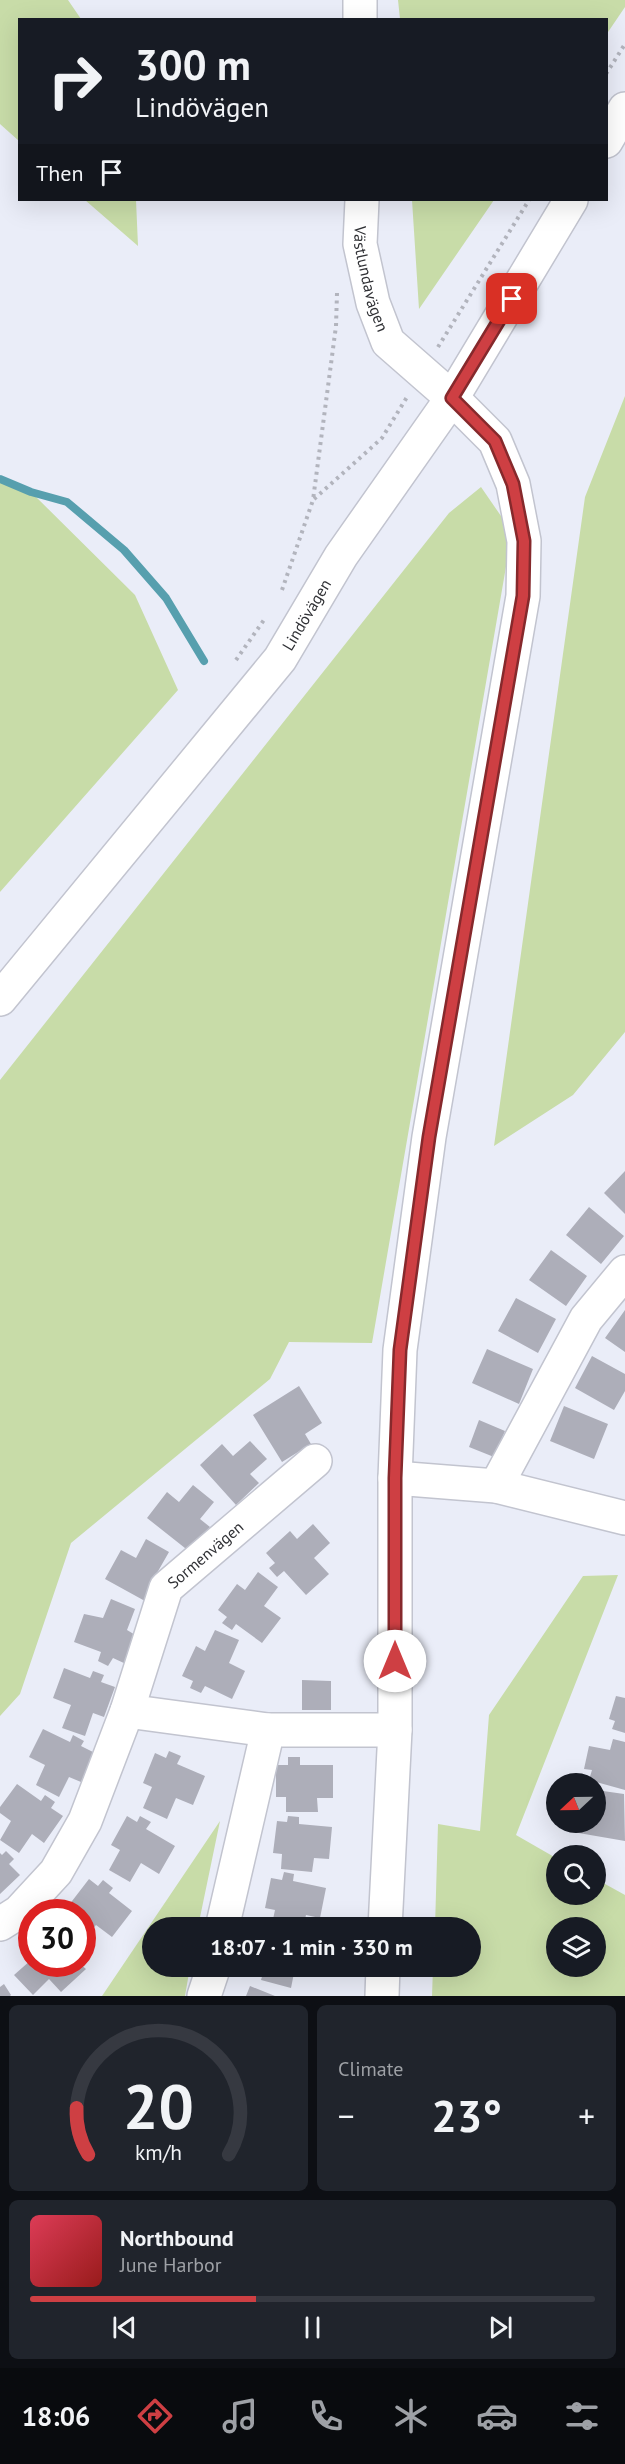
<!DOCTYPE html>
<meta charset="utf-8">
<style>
:root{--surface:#171b24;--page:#20242c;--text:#f1f3f6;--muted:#9ea1a6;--line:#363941;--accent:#ce3f43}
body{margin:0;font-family:"PT Sans",sans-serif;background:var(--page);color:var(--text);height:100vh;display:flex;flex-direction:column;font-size:22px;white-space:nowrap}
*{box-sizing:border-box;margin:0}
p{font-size:20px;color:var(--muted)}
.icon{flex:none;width:33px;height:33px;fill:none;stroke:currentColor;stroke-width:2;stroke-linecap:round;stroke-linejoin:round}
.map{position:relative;height:1996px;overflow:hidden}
.drawer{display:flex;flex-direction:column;gap:9px;padding:9px;background:#0d0f14;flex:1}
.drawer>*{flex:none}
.hud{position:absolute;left:18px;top:18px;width:590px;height:183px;border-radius:0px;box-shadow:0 6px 24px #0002;background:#171b24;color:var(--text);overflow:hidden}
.needle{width:39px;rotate:248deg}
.controls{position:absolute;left:546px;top:1773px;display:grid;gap:12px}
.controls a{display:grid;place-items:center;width:60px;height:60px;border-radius:50%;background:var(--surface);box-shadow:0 6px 24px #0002;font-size:30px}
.speed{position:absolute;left:18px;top:1899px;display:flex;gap:12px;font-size:30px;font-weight:700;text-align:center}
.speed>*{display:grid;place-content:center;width:78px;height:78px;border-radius:50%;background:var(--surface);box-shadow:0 6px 24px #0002;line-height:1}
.speed .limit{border:9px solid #d22;background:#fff;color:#111}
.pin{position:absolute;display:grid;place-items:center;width:51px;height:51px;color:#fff;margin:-26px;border-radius:12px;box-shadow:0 3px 9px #0006}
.me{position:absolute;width:66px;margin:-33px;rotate:0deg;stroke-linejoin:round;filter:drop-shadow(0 0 4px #0008)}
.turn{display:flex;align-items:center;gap:21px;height:126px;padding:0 18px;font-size:27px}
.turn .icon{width:78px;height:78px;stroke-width:2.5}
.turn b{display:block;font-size:42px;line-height:51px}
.then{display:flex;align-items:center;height:57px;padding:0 18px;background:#0003;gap:12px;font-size:22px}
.big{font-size:45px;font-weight:800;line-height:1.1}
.drawer .widget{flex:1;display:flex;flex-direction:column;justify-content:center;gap:9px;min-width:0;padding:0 21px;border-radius:9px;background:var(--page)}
.drawer .dial{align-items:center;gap:0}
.dial svg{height:156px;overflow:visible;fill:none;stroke:var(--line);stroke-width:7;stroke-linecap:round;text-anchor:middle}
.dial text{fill:var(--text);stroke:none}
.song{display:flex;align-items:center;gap:18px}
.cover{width:72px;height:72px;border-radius:9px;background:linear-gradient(135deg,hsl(350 70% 55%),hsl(0 70% 35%))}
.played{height:6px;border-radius:3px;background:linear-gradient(90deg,var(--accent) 40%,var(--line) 40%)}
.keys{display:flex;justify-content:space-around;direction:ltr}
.heat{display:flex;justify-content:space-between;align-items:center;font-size:33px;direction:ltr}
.drawer .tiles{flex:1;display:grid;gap:9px;grid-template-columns:1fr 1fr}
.widget:last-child{grid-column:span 2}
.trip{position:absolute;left:142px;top:1917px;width:339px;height:60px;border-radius:30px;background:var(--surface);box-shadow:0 6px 24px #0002;font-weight:800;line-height:60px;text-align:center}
.menu{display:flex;height:96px;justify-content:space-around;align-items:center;background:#090b0e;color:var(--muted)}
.menu .icon{width:42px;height:42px}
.menu .on{color:var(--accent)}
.menu b{font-size:27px;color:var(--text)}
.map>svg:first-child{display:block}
.green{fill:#c8dca8;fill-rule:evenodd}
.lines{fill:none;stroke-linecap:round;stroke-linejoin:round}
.stream{stroke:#579fae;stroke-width:8}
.building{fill:#adaeb9}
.street-casing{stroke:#c2c4cf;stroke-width:36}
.path{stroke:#b2b4bd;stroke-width:4;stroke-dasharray:3 4.5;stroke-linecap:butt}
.street{stroke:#fff;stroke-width:33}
.route-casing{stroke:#86292c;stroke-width:15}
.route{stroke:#ce3f43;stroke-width:10}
.labels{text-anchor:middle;stroke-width:4.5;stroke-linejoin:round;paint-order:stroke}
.street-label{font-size:16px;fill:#303135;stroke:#eaedf8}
</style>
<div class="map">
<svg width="625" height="1996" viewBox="0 0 625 1996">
<rect width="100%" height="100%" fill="#eaedf8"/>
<path class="green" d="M0,0H68L81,19L20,20L19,141L0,124Z
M398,0H625V7L606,35V20L400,19Z
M85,200H136L138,246Z
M412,200H494L419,309Z
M625,396V1032L573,1095L494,1146L585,497Z
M0,480L31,492L135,595L178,690L0,892Z
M481,487L512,532L372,1343L289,1342L270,1379L71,1543L20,1694L0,1716V1080L449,513Z
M618,1575L516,1835L556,1858V1894H596V1879L625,1895V1996H432L433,1967L471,1966V1928L435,1927L438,1824L480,1831L489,1715L583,1576ZM556,1928H596V1966H556Z
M220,1821L198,1927L153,1928V1966L190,1967L185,1996H102Z"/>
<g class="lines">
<path class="stream" d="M0,479L31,492L67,502L124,550L166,598L204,661"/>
</g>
<path class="building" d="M625,1171V1214L604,1193Z
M589,1207L624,1236L601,1264L566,1235Z
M551,1250L587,1276L566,1306L529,1280Z
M516,1298L556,1319L538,1353L498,1331Z
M625,1310V1352L605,1338Z
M487,1349L533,1369L519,1404L472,1383Z
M592,1356L625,1374V1391L614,1410L575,1388Z
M299,1386L322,1423L305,1434L311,1444L282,1462L253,1415Z
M564,1406L608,1424L594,1459L550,1441Z
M479,1420L505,1431L494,1457L469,1447Z
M250,1441L267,1459L250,1474L259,1483L236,1505L200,1465L222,1444L233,1456Z
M193,1485L214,1502L200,1519L210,1527L190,1552L147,1518L167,1492L179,1502Z
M313,1524L330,1543L314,1558L329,1574L306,1595L284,1571L277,1577L269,1568L275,1563L266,1553L290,1531L297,1539Z
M146,1539L169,1552L157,1573L169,1579L154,1606L105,1579L121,1550L136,1558Z
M258,1572L278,1587L264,1606L281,1618L262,1643L236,1624L232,1630L222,1623L227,1617L218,1610L237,1584L245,1590Z
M111,1599L135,1609L127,1630L137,1636L126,1664L113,1658L108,1666L98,1661L101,1652L74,1642L84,1614L103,1618Z
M215,1630L239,1640L229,1663L245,1671L232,1699L205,1686L201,1693L190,1688L193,1681L182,1676L196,1646L205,1651Z
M64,1668L90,1678L93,1671L104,1675L101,1682L115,1687L104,1717L93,1713L85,1736L62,1728L71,1705L53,1698Z
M302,1680L331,1681V1710H302Z
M616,1696L625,1698V1733L612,1729L615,1721L609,1719Z
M43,1729L70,1742L73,1735L84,1741L81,1746L95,1753L81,1782L69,1777L59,1797L36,1785L45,1765L29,1757Z
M613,1739L625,1742V1790L589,1780L592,1770L584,1769L589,1746L610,1750Z
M169,1751L181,1756L177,1764L205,1776L193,1805L176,1798L167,1819L143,1808L152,1787L143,1783L155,1753L166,1758Z
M288,1757H300V1765H333V1798H317L318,1812H286V1797H276V1765H288Z
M17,1784L41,1801L45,1795L55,1802L51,1808L63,1816L44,1843L32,1834L19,1853L0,1840L11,1821L0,1813V1807Z
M596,1790L624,1794L625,1841L567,1831L568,1822H596Z
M127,1816L137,1822L140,1816L151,1822L146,1829L175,1846L159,1874L141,1863L130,1882L109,1870L120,1850L111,1845Z
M288,1816L299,1817V1824L332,1827L329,1859L314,1858L312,1872L281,1869L282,1854L273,1853L277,1821L287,1822Z
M6,1851L14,1859L9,1864L20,1875L0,1894V1853L2,1855Z
M284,1872L294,1874L293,1881L326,1888L320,1918L306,1915L303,1928L272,1924L275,1910L265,1908L271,1878L282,1880Z
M89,1879L98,1886L103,1880L113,1888L109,1893L132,1911L112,1937L96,1925L82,1942V1912H77L78,1911L69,1905Z
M32,1945V1964H80L86,1969L61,1992L49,1979L33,1995L14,1975L31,1960L23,1953Z
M265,1966H311L308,1977L294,1973L291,1988L261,1980Z
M4,1984L11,1995L10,1996H0V1987Z
M250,1986L275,1996H246Z"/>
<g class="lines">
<defs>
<g id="street">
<path d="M360,0V20"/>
<path d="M606,141L625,109"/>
<path id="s1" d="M362,200L360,244L373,303L388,342L452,398L495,441L513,484L524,541L523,596L429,1137L400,1350L395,1478V1730L385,1928"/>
<path id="s2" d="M0,999L280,659L341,556L452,398L571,200"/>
<path d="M395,1478L496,1486L625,1518"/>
<path d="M496,1486L586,1319L625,1272"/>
<path d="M127,1711L268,1730"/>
<path id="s3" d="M0,1924L19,1912L56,1872L85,1821L127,1711L166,1588L315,1461"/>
<path d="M222,1928L268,1730H395"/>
<path d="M204,1996L214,1966"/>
<path d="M382,1996L383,1966"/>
</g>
</defs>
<use href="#street" class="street-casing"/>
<path class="path" d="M606,74L625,44
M337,293L336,326L313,500L382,438L407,397
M438,347L529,200
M282,590L313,500
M236,660L266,617"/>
<use href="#street" class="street"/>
</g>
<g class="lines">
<defs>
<path id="route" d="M395,1661V1478L400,1350L429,1137L523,596L524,541L513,484L495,441L452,398L512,299"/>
</defs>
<use href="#route" class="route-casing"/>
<use href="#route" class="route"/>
</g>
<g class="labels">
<g class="street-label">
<text dy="6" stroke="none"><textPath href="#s1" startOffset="80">Västlundavägen</textPath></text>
<text dy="6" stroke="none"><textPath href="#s2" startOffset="492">Lindövägen</textPath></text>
<text dy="6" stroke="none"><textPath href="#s3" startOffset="434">Sormenvägen</textPath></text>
</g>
</g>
</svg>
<div class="controls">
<a><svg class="needle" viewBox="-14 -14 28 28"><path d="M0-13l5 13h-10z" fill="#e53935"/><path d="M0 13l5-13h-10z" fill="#9ea1a6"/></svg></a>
<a><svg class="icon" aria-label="search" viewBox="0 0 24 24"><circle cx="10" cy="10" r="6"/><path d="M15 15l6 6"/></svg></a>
<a><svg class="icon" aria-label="layers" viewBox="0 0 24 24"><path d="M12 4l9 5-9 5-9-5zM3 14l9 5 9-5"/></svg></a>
</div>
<div class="speed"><div class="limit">30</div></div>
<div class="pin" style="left:512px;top:299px;background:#d93025"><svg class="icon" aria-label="arrive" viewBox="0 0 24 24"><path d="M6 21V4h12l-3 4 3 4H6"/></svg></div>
<svg class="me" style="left:395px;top:1661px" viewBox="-20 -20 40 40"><circle r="19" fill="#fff"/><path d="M0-13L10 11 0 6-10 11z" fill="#ce3f43"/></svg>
<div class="trip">18:07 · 1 min · 330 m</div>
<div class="hud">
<div class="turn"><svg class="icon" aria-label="right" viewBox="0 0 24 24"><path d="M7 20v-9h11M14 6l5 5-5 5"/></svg><div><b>300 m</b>Lindövägen</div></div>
<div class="then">Then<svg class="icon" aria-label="arrive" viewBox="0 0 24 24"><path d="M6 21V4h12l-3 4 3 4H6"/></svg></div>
</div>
</div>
<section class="drawer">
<div class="tiles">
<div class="widget dial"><svg viewBox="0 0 100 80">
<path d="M14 69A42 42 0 1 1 86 69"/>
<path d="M14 69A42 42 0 0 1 8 45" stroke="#ce3f43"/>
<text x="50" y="56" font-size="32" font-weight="700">20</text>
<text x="50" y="72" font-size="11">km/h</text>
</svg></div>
<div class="widget"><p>Climate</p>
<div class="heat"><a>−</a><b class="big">23°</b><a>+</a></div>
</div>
<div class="widget">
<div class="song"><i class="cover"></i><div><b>Northbound</b><p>June Harbor</p></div></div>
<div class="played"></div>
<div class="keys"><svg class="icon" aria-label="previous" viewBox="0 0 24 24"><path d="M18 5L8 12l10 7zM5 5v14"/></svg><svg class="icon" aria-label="pause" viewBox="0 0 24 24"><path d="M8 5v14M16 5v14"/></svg><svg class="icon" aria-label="next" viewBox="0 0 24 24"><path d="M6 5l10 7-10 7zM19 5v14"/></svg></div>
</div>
</div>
</section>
<nav class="menu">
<b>18:06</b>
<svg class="icon on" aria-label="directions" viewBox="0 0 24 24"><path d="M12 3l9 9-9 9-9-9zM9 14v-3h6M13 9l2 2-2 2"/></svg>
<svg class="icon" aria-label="music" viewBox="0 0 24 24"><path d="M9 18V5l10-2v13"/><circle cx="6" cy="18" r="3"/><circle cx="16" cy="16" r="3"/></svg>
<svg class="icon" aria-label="phone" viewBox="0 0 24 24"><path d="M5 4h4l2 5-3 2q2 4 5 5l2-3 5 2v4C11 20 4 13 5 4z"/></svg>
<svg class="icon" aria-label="climate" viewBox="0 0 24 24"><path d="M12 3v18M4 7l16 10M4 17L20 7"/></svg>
<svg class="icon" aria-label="car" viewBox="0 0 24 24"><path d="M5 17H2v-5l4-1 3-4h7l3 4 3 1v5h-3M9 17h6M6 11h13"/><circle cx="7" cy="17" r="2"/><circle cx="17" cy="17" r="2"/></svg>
<svg class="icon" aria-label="filters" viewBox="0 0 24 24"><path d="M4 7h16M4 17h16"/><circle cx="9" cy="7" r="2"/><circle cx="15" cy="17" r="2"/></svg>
</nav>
